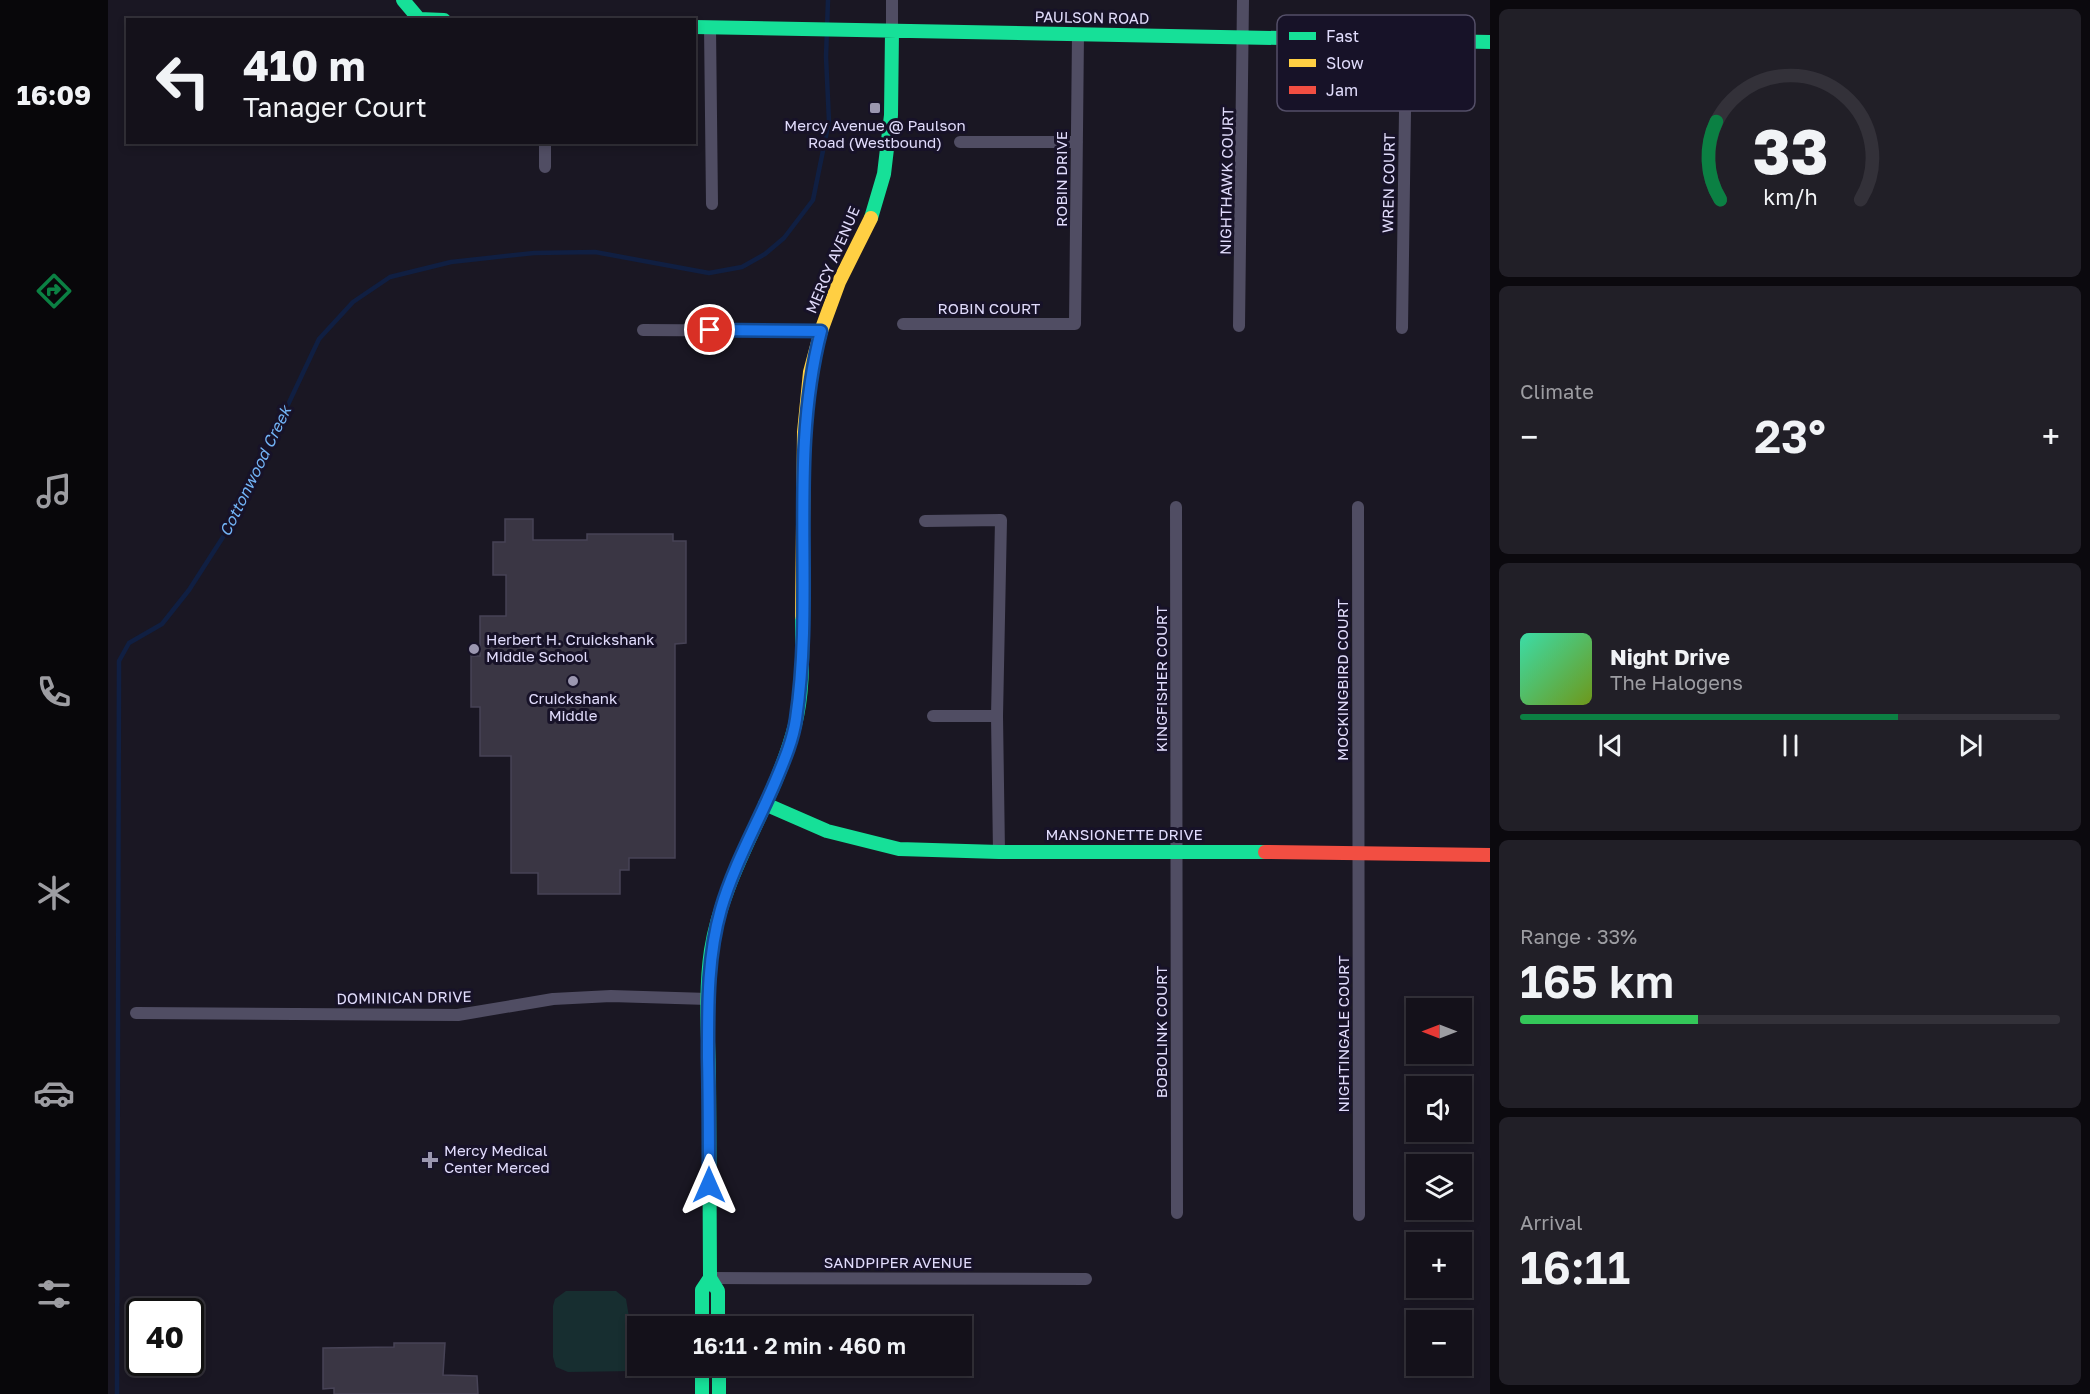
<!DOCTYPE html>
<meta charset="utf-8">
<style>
:root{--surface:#14111a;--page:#211f27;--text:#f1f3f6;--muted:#9d9da2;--line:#333139;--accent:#0b8043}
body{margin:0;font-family:"Golos Text",sans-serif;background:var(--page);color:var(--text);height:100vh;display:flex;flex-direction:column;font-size:22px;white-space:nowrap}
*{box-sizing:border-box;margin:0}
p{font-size:20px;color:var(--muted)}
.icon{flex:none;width:33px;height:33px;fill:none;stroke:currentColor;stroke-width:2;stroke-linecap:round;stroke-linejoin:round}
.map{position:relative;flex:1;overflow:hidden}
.panel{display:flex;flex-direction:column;gap:9px;padding:9px;background:#0b090e;width:600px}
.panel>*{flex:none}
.banner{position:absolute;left:18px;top:18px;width:570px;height:126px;border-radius:0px;box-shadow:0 3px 9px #0003,0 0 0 2px var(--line);background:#14111a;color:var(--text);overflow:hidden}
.needle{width:39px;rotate:270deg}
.buttons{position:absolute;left:1298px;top:998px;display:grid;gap:12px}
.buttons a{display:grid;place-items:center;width:66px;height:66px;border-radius:0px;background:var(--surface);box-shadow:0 3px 9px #0003,0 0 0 2px var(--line);font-size:30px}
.speed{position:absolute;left:18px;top:1298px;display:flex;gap:12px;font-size:30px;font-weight:700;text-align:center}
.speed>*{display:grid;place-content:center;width:78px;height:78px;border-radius:50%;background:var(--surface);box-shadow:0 3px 9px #0003,0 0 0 2px var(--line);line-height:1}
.speed .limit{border:3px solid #111;border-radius:9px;background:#fff;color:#111}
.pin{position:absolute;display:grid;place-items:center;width:51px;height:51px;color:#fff;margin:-26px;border:3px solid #fff;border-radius:50%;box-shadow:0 2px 6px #0007}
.me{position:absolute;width:66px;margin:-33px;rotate:0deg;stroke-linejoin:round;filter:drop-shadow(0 0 4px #0008)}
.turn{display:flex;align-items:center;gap:21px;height:126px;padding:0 18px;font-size:27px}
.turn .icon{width:78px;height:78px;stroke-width:2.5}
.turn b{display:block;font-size:42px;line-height:51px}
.big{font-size:45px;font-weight:600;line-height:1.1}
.panel .widget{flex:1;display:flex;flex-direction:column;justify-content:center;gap:9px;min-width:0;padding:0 21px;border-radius:9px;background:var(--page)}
.panel .dial{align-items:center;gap:0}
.dial svg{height:156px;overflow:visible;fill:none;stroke:var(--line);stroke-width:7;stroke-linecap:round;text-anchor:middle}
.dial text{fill:var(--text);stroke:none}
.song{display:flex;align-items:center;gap:18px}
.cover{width:72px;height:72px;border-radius:9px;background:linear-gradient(135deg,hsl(160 70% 55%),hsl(80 70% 35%))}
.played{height:6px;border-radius:3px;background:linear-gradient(90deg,var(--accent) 70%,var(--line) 70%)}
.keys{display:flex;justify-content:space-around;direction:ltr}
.heat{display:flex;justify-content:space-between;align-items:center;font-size:33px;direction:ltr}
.charge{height:9px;border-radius:4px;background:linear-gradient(90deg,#34c759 33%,var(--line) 0)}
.trip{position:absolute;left:519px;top:1316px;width:345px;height:60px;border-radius:0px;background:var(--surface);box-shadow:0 3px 9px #0003,0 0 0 2px var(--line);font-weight:600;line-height:60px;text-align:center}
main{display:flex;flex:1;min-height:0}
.menu{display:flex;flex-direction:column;width:108px;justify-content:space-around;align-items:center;background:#08070a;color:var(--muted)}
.menu .icon{width:42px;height:42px}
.menu .current{color:var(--accent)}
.menu b{font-size:27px;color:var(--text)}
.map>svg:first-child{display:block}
.green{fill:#172e30}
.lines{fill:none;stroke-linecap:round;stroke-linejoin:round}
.stream{stroke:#101f42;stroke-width:4.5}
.building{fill:#3a3644;stroke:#474356;stroke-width:1.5}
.street{stroke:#504d63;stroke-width:12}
.fast{stroke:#16e098;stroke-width:14}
.slow{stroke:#ffcf43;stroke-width:14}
.jam{stroke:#f24e42;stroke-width:14}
.route-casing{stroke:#114b97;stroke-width:15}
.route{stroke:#1a73e8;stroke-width:10}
.poi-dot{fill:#9b97b0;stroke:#171228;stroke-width:2}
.labels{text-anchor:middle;stroke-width:6;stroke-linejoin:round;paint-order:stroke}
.street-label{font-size:15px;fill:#e1dcfc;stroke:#171228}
.poi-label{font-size:15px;fill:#e1dcfc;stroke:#171228}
.water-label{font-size:16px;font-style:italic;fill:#72b3f5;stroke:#171228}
.key{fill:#171228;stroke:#544f68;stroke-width:1.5}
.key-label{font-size:16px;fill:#e1dcfc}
</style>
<main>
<nav class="menu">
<b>16:09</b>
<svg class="icon current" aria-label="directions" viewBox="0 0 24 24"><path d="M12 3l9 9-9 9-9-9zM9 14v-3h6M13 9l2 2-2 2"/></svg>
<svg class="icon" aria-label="music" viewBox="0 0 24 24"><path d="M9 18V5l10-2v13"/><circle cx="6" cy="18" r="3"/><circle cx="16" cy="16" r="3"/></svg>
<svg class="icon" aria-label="phone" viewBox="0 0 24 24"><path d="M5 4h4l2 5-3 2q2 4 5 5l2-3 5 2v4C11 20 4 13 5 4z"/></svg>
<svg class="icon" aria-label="climate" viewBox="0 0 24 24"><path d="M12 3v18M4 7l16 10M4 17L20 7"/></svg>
<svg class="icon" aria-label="car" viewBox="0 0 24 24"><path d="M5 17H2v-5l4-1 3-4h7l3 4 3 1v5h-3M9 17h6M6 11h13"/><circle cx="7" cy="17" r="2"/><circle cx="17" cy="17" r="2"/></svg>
<svg class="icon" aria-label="filters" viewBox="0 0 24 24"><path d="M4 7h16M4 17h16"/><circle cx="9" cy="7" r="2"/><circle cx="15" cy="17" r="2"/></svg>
</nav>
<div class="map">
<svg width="1382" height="1394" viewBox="0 0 1382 1394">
<rect width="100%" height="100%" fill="#1a1723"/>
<path class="green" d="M458,1291H508L518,1299L521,1317L529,1339L530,1365H536L527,1371L460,1372L448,1367L445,1357V1306L447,1299Z"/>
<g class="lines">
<path class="stream" d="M9,1394L11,661L21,643L54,624L81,590L124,523L211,339L245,302L282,277L343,262L426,253L487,252L601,273L634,267L657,254L676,238L705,200L721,121L718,57L720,0"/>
</g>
<path class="building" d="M397,519H425V540H479V534H565V541H578V643L567,644V858H521V870H512V894H430V873H403V756H372V707H363V656H372V616H398V575H385V542H397Z
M286,1343H337L335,1375L369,1376L370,1394H226V1388L215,1389V1348L286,1347Z"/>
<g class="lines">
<path class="street" d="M784,0V31
M602,27L604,204
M852,142H969
M437,167V142
M795,324H967L970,34
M1131,326L1135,0
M1294,328L1298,39
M535,330L713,331
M1068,507L1069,1213
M1250,507L1251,1215
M817,521L893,520L889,716L891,852
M825,716H889
M28,1013L350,1015L445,999L503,996L600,999
M602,1278L978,1279"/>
<path class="fast" d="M295,0L311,19L336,20
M586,27L1382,42
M763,218L776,174L783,115L784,31
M657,804L719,831L791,849L891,852H1157
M602,1278L610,1291V1326
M594,1326V1290L602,1278C602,1210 601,1141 601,1073C600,1033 597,990 603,950C616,870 667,803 687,725C696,690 694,652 694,616
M594,1365V1394
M611,1365V1394"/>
<path class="slow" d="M694,616L696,432L702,372L713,331L731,282L763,218"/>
<path class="jam" d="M1157,852L1382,855"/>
</g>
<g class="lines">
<defs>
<path id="route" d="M601,1185C601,1142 601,1100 600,1058C600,1008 599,958 613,909C626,864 650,823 668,780C676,761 685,740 688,719C707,591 680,458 713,331L602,330"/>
</defs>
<use href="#route" class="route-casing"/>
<use href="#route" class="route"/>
</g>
<g class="poi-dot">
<rect x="761" y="102" width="12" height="12" rx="3"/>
<circle cx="366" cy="649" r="6"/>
<circle cx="465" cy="681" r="6"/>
<path d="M319 1151h6v6h6v6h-6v6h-6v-6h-6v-6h6z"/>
</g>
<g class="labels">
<g class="street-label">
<text transform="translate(984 18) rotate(1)" y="5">PAULSON ROAD</text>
<text transform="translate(954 179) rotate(-90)" y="5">ROBIN DRIVE</text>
<text transform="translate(1119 181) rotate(-89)" y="5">NIGHTHAWK COURT</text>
<text transform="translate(1281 183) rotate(-89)" y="5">WREN COURT</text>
<text transform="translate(725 260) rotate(-67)" y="5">MERCY AVENUE</text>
<text x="881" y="314">ROBIN COURT</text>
<text transform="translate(1054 679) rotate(-90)" y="5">KINGFISHER COURT</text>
<text transform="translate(1235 680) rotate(-90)" y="5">MOCKINGBIRD COURT</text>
<text x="1016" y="840">MANSIONETTE DRIVE</text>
<text transform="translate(296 998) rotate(-1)" y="5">DOMINICAN DRIVE</text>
<text transform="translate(1054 1032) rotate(-90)" y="5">BOBOLINK COURT</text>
<text transform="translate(1236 1034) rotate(-90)" y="5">NIGHTINGALE COURT</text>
<text x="790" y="1268">SANDPIPER AVENUE</text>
</g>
<g class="poi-label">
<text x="767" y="131">Mercy Avenue @ Paulson<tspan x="767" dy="17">Road (Westbound)</tspan></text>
<text x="378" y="645" text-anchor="start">Herbert H. Cruickshank<tspan x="378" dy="17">Middle School</tspan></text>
<text x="465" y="704">Cruickshank<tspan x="465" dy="17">Middle</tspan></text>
<text x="336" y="1156" text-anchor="start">Mercy Medical<tspan x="336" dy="17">Center Merced</tspan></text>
</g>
<g class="water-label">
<text transform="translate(147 471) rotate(-64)" y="6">Cottonwood Creek</text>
</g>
</g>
<rect x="1169" y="15" width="198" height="96" rx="9" class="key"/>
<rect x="1181" y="32" width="27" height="8" fill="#16e098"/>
<rect x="1181" y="59" width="27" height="8" fill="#ffcf43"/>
<rect x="1181" y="86" width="27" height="8" fill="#f24e42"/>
<g class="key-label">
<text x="1218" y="42">Fast</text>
<text x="1218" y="69">Slow</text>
<text x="1218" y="96">Jam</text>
</g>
</svg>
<div class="buttons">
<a><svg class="needle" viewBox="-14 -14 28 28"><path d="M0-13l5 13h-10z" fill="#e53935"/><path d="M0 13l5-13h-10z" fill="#9d9da2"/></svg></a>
<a><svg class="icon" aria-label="sound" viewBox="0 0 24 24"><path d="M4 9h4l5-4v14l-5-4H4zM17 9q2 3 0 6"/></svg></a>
<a><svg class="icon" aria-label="layers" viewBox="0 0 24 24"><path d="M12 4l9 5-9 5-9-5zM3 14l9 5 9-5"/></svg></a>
<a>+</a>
<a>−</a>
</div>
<div class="speed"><div class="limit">40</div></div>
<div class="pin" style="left:602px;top:330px;background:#d93025"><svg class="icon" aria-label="arrive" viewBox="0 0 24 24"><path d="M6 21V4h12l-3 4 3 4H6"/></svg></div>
<svg class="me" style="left:601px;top:1185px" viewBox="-20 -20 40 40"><path d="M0-17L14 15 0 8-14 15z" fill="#1a73e8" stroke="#fff" stroke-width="4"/></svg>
<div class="trip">16:11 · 2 min · 460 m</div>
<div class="banner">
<div class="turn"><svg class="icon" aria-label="left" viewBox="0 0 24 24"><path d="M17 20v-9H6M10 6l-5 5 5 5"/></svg><div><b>410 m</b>Tanager Court</div></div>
</div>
</div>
<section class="panel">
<div class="widget dial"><svg viewBox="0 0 100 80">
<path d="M14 69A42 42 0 1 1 86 69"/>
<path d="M14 69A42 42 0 0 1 12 29" stroke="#0b8043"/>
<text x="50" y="56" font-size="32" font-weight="700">33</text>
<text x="50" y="72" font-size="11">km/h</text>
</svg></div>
<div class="widget"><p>Climate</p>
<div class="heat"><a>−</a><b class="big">23°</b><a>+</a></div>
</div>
<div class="widget">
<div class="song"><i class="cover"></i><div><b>Night Drive</b><p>The Halogens</p></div></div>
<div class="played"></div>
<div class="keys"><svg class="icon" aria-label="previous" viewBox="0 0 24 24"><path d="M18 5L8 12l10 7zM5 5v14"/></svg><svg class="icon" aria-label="pause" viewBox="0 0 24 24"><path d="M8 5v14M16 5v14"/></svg><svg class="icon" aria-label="next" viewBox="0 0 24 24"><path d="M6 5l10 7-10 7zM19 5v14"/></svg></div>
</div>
<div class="widget"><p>Range · 33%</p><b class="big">165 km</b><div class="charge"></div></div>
<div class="widget"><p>Arrival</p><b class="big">16:11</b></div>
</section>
</main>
